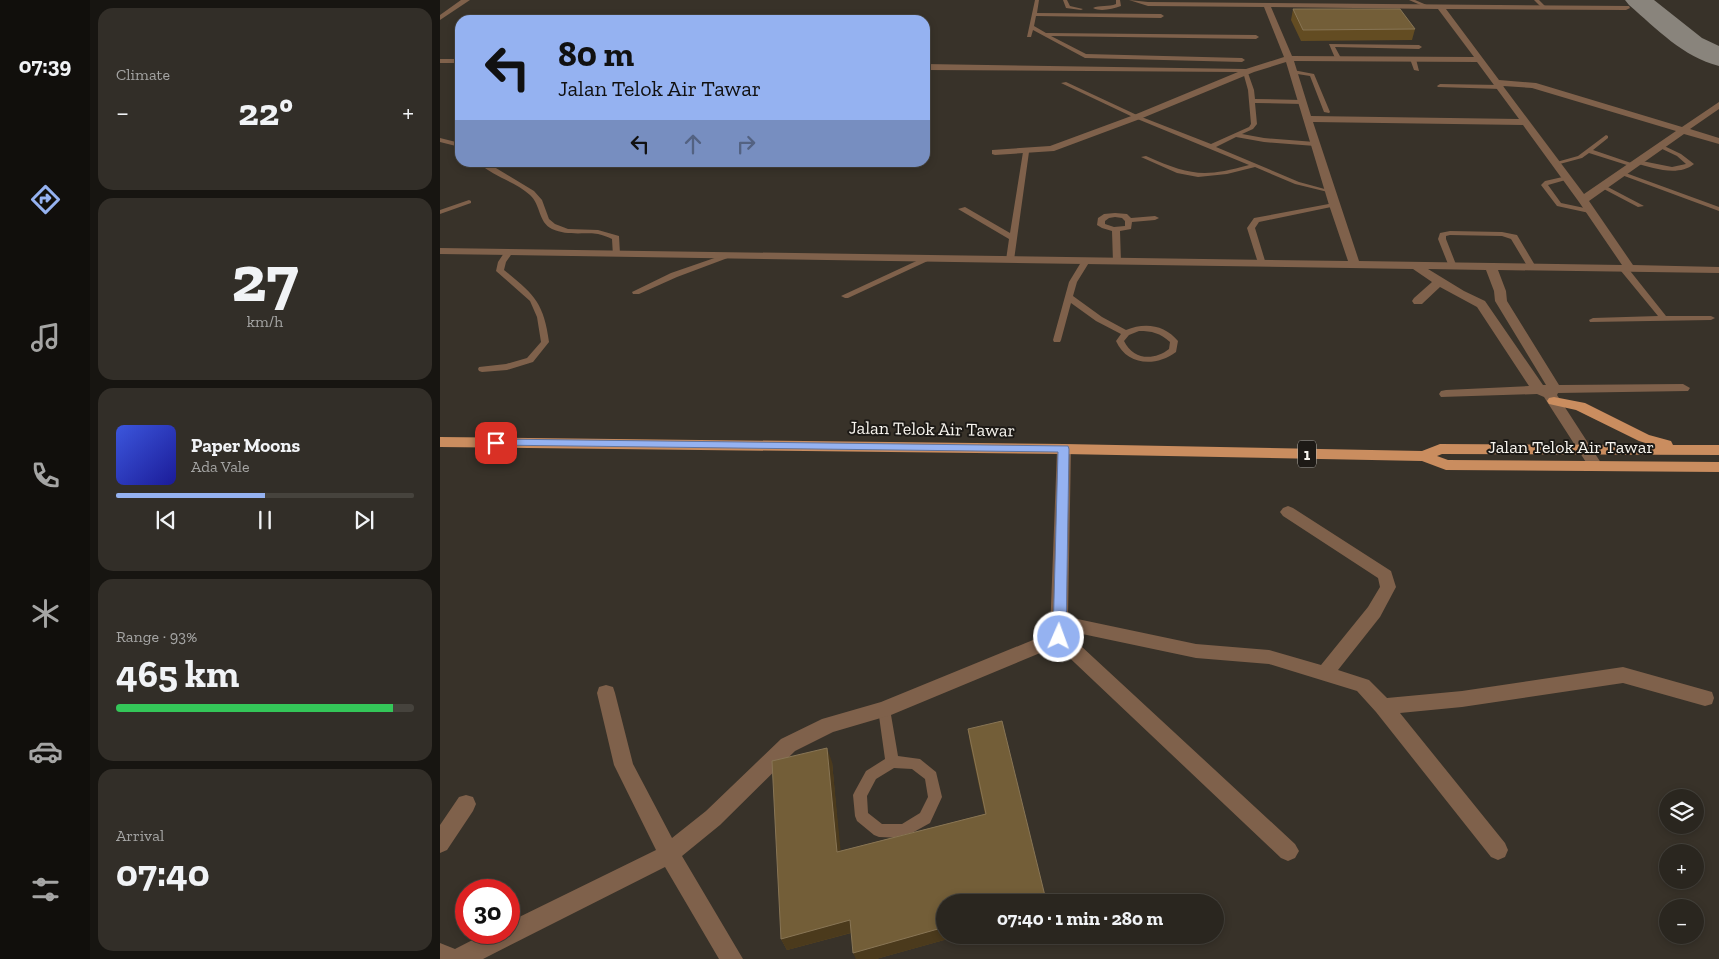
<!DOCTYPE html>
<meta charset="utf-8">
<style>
:root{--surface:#2a261f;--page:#322e28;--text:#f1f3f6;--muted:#a5a5a4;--line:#46433d;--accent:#95b2f1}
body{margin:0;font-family:"Zilla Slab",serif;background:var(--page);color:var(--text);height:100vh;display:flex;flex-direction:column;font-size:19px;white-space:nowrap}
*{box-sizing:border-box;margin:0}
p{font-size:16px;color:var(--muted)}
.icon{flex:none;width:28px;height:28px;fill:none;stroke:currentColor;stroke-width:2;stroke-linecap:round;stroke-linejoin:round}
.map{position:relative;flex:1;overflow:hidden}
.sheet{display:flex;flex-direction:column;gap:8px;padding:8px;background:#171511;width:350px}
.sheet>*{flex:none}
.banner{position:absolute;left:15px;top:15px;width:475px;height:152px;border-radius:15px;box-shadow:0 2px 8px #0003,0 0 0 1px var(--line);background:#95b2f1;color:#111;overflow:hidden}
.fabs{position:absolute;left:1219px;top:789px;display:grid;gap:10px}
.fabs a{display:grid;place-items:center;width:45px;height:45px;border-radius:50%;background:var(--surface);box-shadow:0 2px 8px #0003,0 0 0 1px var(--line);font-size:25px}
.speed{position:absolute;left:15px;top:879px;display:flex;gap:10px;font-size:25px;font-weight:700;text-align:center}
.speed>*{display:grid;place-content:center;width:65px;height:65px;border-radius:50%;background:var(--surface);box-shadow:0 2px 8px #0003,0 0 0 1px var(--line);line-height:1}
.speed .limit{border:8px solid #d22;background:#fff;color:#111}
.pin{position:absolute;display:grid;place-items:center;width:42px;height:42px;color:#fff;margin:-21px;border-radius:10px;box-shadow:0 2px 8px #0006}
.me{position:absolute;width:55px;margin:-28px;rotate:2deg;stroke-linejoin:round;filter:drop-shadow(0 0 4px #0008)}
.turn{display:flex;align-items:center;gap:18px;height:105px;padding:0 20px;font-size:22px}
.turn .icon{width:65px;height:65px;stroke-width:2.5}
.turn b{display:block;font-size:35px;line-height:42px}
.lanes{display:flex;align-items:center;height:48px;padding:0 20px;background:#0003;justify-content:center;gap:25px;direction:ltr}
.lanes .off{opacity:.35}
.big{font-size:38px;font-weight:700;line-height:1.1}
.sheet .tile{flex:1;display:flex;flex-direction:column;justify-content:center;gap:8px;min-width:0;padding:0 18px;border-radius:15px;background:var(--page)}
.sheet .dial{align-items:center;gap:0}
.dial b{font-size:65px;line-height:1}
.song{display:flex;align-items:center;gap:15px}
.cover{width:60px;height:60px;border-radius:8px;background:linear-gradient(135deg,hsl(230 70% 55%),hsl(240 70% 35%))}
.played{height:5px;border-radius:2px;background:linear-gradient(90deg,var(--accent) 50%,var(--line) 50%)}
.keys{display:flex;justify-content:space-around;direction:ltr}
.heat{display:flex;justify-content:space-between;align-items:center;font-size:28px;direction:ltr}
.charge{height:8px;border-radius:4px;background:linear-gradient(90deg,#34c759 93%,var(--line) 0)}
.trip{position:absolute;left:496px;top:894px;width:288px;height:50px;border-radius:25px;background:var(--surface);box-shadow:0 2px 8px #0003,0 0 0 1px var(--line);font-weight:700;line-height:50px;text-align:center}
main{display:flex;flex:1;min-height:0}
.menu{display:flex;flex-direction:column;width:90px;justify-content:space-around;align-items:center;background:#110f0c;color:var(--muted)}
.menu .icon{width:35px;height:35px}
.menu .selected{color:var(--accent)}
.menu b{font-size:22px;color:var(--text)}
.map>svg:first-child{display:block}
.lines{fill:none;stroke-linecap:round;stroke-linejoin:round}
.taxiway{fill:#89847c;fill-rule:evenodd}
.lane{fill:#7f614b;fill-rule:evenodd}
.street{fill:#7f614b;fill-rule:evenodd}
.primary{fill:#ca8d5f;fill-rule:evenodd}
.wall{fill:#634c22}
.shaded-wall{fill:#4b3a1c}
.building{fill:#735e38;stroke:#887555}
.route{fill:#95b2f1;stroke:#61749d}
.labels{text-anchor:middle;stroke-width:4;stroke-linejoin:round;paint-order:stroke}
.shield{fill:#1d1a16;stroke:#b6b3ad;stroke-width:1}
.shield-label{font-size:16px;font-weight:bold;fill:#f7f4ee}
.street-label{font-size:18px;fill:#f7f4ee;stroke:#1d1a16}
</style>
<main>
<nav class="menu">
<b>07:39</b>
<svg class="icon selected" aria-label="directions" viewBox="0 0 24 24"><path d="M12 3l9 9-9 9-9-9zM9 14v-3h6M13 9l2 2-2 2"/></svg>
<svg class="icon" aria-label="music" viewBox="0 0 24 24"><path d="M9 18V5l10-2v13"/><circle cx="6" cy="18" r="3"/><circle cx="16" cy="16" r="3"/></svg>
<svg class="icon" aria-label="phone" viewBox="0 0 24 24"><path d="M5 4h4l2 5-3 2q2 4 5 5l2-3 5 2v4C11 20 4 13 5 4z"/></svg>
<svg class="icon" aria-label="climate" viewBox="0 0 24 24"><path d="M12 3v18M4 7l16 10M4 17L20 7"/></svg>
<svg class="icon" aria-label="car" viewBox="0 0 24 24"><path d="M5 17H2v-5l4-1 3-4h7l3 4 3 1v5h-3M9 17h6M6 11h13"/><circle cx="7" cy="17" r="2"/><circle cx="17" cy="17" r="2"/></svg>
<svg class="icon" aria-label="filters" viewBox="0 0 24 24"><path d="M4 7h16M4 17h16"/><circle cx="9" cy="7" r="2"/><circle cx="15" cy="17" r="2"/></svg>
</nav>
<section class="sheet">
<div class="tile"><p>Climate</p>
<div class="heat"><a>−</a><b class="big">22°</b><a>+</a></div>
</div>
<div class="tile dial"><b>27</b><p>km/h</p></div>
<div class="tile">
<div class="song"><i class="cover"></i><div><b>Paper Moons</b><p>Ada Vale</p></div></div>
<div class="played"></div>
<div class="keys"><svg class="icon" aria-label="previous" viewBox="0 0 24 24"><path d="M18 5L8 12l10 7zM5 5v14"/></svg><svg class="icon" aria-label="pause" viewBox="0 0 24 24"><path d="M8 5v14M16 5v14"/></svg><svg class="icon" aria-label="next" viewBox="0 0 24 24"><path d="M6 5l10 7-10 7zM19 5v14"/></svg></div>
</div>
<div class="tile"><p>Range · 93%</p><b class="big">465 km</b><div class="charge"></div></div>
<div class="tile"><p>Arrival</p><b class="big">07:40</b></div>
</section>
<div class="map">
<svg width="1279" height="959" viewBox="0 0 1279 959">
<rect width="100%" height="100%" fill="#383229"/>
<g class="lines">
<path class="taxiway" d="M1185,0H1214L1262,38L1279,46V66C1243,57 1217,29 1189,5Z"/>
<path class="lane" d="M595,0H599L597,13L721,14L724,16L721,18L596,16L594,26L606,33L816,35L819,37L816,39L611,36L646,54L802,58L805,60L802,62L645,58L593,30L591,37H587Z
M623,0H627L630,6L643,9L641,10L626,8Z
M676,0H680L681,6C672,9 661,12 653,8C659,5 669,7 676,4Z
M969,0H975L989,6L985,7Z
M1094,0H1099L1106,7L1102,8Z
M889,44L979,45L982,47L979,49L895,47L901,58L898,60L895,58Z
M973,57L976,59L979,71L974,70L970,59Z
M853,70L874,74L890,112L889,113L884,112L870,76L851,73L850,72Z
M803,72L808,73L814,90L815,99L862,100L865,102L862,104L815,103L817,124L813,129L802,134L824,138L875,142L878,144L875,146L824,142L796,137L776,147L859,182L892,191V193L855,184L815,167L787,174L758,177L737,173L701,157L706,156C749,175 763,178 809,165L695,118L621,83L626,82L699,116L771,144L809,127L811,124L808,90Z
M1000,84L1061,85L1064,87L1061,89L998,87L997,86Z
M1166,135L1168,136V138L1153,150L1194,164V166H1190L1149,153L1142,158L1116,165L1113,163L1138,156Z
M0,138L20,143V147L0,142Z
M1220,144L1241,154L1254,164C1238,177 1213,168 1195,163V161L1197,160L1232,167L1246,164L1237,156L1218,147L1217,146Z
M586,150L589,152L574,260L570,262L566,260L569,239L518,209L525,207L570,233L583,152Z
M38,162H46L94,191L102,200L109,219L115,224L128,229L158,230L179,236L180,254L176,256H173L172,239C168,237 163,235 158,234C143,232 127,236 112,229C98,222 101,205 90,195C75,181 53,177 38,162Z
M1179,172H1183L1279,207V211L1179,174Z
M1127,176L1129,177V179L1108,185L1121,203L1154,210V214L1117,206L1101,185L1105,181Z
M1160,185H1164L1204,206L1198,207L1160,187Z
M29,200L31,201V203L0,214V210Z
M894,203L898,205L896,206L819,222L815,228L826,264L825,266H819L807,228L814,218Z
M675,213L687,214L691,218L715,216L719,218L715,220L692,222L691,229L680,231L681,262L677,264L673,262L672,231L662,228L657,225L658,218L664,214ZM675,217L682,218L685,221V226L674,227L665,224V221L669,218Z
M1010,231L1062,232L1077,235L1096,267L1092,269H1089L1071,239L1062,236L1010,235L1006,236V239L1017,267L1013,269H1010L998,239L1000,233Z
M66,250H69L73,252L66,262L64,270C94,294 104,303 109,342L93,362L67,370L42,372L39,371L38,369L39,367L66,364L87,358L101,342L97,317L90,301L56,271L58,262Z
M286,254H292L293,256L237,277L199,294H193L192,292L231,273Z
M485,257H491L492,259L408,298H405L401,296Z
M643,259H646L650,261L637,282L633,296L662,317L686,330C705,322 725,325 738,341L736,352C716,367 687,366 676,341L681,334L656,321L631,303L621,340L620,342H614L613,340L629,282ZM699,331C712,331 720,333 730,342L729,349C714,361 693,360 684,341L689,335Z
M1181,267H1187L1226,316H1271L1275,318L1271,320L1150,322L1149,320L1153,318L1218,316L1181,271Z
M444,704L448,705L450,709L458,756L480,759L496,772L502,797L490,823L463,838L439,837L434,835L417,821L415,816L413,795L415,791L426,771L445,759L438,709L440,705ZM454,768L472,769L485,779L488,797L480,813L462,824H442L428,813L427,796L436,779Z"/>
<path class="street" d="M21,0H30L0,20V15Z
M689,0L708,2L1189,6L1190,8L1186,10L1006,9L1059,80L1096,83L1242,127L1279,102V109L1250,129L1279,138V144L1244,134L1149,201L1193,265L1279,267V273L1058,270L1066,291L1067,301L1119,385L1243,384L1250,388L1248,391L1118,393L1117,395L1163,466L1161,470H1151L1104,397L1097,394L1001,397L999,394L1001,391L1006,390L1089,386L1037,307L1000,287L982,304H974L972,301L974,298L992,282L973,269L0,254V248L908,261L889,205L846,62L814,72L700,119L614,151L555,155L552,154V150L610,146L694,115L798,72L485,70V64L806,69L844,57L824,7L708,6ZM831,7L998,9L1034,57L852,56ZM854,61L1037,62L1079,119L871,116ZM1063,86L1092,88L1236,131L1144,194ZM873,122L1083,125L1139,202L1182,265L919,261ZM988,269L1046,270L1054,291L1055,301L1106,385H1103L1045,301L1024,291Z
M0,59H20V63H0Z
M624,444L629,446L631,449L628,617L756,644L829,650L881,665L928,607L940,587L938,578L843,516L840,512L843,508L848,506L853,508L951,571L956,587L940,617L898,670L929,680L947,698L1022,691L1183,667L1265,690L1272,692L1274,698L1272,704L1265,706L1183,683L1022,707L960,713L1065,843L1068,850L1065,857L1058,860L1051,857L936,712L917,691L829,664L756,658L628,631V634L855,844L859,851L855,858L848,861L841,858L617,646L451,715L393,732L355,751L280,825L242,856L303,959H279L225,867L43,959H0V943L15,949L48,932H69V922L216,850L174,765L157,693L159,687L166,685L173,687L175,693L193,764L232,838L266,811L341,739L382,719L441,702L610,633L617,449L619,446Z
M26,795L33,797L36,804L33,811L7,850L0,853V825L19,797Z"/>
<path class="primary" d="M1114,397L1145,403L1209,435L1231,441L1233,445H1279V455L1002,454L997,456L1008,460L1279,462V472L1006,470L982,461L624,454L0,447V437L624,444L982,451L1000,444L1212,445L1199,441L1136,410L1109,404L1107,401L1109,398Z"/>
</g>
<path class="wall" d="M853,9L975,29L972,40L861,41L851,20Z
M528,729L606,900L522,935L436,959H416L411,933L347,950L341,939L392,762L400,851L545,814L530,743Z"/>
<path class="shaded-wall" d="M387,748L392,762L402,865L397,852Z
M606,900V902H595Z
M410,920L414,932L347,950L341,939Z
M505,927V935H522L436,959H416L413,953Z"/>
<path class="building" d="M853,9H960L975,29L863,30Z
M562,721L606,900L595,902H505V927L413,953L410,920L341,939L332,761L387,748L397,852L546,814L528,729Z"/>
<path class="route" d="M56,439L628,446L629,449L626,637L624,640L619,642L615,640L613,637L618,452L52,445L51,443Z"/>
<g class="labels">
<rect class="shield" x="858" y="440.5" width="18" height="27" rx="4"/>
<g class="shield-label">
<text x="867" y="460">1</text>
</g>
<g class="street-label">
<text transform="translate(492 429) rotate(1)" y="6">Jalan Telok Air Tawar</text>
<text x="1131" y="453">Jalan Telok Air Tawar</text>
</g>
</g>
</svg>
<div class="fabs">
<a><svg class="icon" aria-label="layers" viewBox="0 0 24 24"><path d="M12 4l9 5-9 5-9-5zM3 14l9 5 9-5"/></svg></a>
<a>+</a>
<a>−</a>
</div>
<div class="speed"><div class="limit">30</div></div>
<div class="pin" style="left:56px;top:443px;background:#d93025"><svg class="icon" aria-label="arrive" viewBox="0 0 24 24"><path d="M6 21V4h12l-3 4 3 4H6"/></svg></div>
<svg class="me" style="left:619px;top:637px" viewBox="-20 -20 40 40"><circle r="17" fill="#95b2f1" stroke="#fff" stroke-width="3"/><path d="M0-11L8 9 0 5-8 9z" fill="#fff"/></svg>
<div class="trip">07:40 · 1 min · 280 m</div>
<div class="banner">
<div class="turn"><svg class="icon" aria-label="left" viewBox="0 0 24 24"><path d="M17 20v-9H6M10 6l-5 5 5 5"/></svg><div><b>80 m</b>Jalan Telok Air Tawar</div></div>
<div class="lanes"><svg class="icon" aria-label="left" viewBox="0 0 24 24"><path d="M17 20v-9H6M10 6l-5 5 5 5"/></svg><svg class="icon off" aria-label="ahead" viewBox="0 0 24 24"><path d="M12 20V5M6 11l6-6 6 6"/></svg><svg class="icon off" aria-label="right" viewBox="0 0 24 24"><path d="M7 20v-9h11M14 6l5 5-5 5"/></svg></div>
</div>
</div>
</main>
